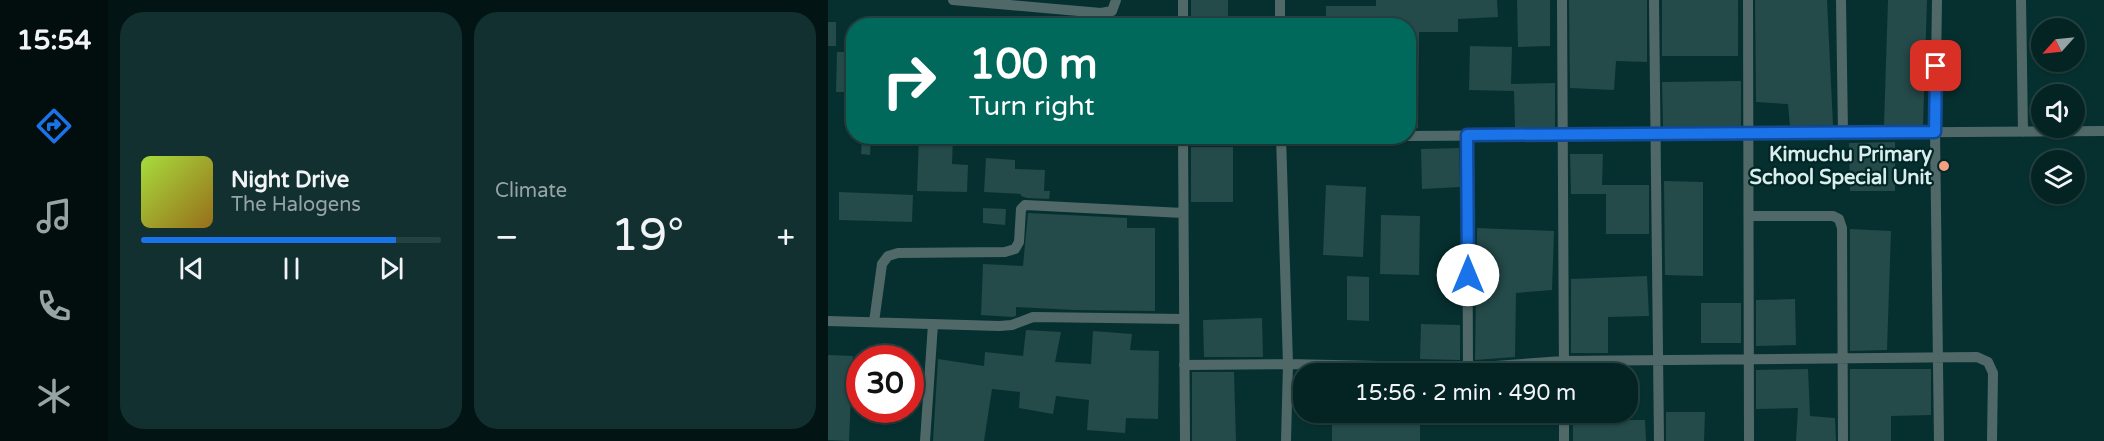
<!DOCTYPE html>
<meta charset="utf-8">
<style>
:root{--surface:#042423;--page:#123030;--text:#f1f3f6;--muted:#97a4a6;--line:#254141;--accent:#1a73e8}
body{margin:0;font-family:"Varela Round",sans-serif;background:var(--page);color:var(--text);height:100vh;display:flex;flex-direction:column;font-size:22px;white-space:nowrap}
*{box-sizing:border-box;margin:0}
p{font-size:20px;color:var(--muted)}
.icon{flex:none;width:33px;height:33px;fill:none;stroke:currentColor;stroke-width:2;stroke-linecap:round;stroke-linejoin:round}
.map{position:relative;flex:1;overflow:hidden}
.drawer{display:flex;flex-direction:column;gap:12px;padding:12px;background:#021413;width:720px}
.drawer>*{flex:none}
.hud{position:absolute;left:18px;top:18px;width:570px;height:126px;border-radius:24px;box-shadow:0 2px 4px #0004,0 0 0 2px var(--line);background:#00695c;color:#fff;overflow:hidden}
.needle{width:39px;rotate:243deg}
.buttons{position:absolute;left:1203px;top:18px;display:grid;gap:12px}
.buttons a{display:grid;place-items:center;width:54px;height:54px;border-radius:50%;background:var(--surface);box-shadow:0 2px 4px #0004,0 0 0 2px var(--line);font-size:30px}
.speed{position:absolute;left:18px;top:345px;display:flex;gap:12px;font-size:30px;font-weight:700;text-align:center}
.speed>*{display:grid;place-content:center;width:78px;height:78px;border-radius:50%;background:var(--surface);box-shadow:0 2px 4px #0004,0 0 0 2px var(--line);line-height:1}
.speed .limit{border:9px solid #d22;background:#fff;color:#111}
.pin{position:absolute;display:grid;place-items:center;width:51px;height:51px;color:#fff;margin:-26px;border-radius:12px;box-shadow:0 3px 9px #0006}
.me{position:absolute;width:66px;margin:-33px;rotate:0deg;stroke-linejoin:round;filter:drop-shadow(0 0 4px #0008)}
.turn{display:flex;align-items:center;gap:21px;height:126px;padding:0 24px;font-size:27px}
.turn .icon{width:78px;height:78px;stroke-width:2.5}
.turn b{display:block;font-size:42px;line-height:51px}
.big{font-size:45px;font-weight:600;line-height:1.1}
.drawer .widget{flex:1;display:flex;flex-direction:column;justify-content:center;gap:9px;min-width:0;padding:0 21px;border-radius:24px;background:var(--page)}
.song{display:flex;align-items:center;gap:18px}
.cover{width:72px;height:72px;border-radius:9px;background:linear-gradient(135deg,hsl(80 70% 55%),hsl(40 70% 35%))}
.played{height:6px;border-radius:3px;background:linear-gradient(90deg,var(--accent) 85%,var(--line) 85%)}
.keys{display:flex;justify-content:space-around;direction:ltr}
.heat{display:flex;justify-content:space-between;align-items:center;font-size:33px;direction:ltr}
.drawer .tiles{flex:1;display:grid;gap:12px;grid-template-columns:repeat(2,1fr)}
.trip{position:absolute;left:465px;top:363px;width:345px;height:60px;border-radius:24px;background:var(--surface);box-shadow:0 2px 4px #0004,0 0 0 2px var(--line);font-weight:600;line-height:60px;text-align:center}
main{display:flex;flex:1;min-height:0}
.tabs{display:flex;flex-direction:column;width:108px;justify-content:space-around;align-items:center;background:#020e0e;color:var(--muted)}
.tabs .icon{width:42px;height:42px}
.tabs .active{color:var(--accent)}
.tabs b{font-size:27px;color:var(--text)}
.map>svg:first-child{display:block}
.building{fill:#244a49}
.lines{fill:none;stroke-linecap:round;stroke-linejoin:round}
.minor{stroke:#506968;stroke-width:10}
.route-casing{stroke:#114b97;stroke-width:15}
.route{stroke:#1a73e8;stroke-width:10}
.poi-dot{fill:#f3a081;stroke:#002625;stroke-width:2}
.labels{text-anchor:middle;stroke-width:4.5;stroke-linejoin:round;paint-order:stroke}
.poi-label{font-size:20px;font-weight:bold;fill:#d8edec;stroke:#002625;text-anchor:end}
</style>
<main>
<nav class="tabs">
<b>15:54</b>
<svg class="icon active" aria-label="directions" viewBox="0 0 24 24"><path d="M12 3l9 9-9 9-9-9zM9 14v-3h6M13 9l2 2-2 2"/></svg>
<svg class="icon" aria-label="music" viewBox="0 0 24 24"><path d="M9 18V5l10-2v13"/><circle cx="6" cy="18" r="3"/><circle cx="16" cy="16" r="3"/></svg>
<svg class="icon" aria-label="phone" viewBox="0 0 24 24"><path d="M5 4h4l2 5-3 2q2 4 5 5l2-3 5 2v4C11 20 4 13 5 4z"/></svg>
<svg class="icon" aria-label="climate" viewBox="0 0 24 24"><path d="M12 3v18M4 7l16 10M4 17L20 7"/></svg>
</nav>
<section class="drawer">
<div class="tiles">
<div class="widget">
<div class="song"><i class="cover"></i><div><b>Night Drive</b><p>The Halogens</p></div></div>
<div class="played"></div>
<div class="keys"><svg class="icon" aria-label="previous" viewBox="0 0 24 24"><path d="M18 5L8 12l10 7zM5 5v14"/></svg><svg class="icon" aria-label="pause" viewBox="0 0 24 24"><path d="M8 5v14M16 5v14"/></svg><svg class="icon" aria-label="next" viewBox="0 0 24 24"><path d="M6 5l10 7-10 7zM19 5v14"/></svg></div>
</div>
<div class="widget"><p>Climate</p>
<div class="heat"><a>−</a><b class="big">19°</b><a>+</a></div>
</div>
</div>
</section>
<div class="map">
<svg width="1276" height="441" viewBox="0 0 1276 441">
<rect width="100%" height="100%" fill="#06302f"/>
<path class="building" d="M363,0H400V26H363Z
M548,0H669L670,17L630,19V32H591L590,128H580V26H498V6H548Z
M689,0H722V46L690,47Z
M741,0H819V62L788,61L786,90L742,88Z
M834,0H910V56H834Z
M927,0H999L1005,125L962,126L960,104L928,102Z
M1060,0H1099L1095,125H1056Z
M0,22H8V46H0Z
M642,46L684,47L683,84L727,83V127L687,128L686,91L641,90Z
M9,52H26V92H8Z
M913,81V126L835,127L834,82Z
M91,136H125L124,164L140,165L139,192L89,191Z
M34,137L43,138L42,155L33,154Z
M1067,142V191H1022L1021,143Z
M363,147H405V202H363Z
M631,148L632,187L594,189L593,149Z
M742,154H775L774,185H821V234H778V194H743Z
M158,158L187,160V169L217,170L216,191H222L221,199L199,198L193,196V194L156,192Z
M836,181L875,182V276L837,275Z
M498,185L538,187L535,257L495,255Z
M11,192L85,195L84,222L11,220Z
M155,208L178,209L177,225L155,223Z
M200,213L299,218V228H327V311L246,310L188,307V316L184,317L153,315L155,264L195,266Z
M553,215L592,216L591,275L552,274Z
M649,228L726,231L724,290L688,293L687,357L647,360Z
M1022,229L1063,231L1059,350L1022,351Z
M519,276L541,277V321L519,320Z
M819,276L821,316L780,317V353H743V279Z
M967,299L968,345L928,346V300Z
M873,303H913V343H873Z
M434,318L435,357H376L375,320Z
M593,324L632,325V360L592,359Z
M198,330L233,332L227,362L263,364L265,331L304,334L302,350L331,351L330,419L298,418L297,433L259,430L261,400L228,396L225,414L191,408L192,392L164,389L156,441H105L110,359L156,366L157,352L195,356Z
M0,355L25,356L24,372L32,373V395L23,394L21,441L0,440Z
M980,369L982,416L1007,418L1008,441H968L970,408L928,409V370Z
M1022,369H1103V415L1063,416V441H1022Z
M364,372H406L408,441H364Z
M467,374H476V391L467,392Z
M82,379L94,380L92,402L82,401Z
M504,412H592V441H504Z
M838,412H877L876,441H838Z
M745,420H817L818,441H745Z"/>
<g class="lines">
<path class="minor" d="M125,0L273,13L284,11L288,0
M452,0V26
M734,0L736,374
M826,0L831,441
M920,0L921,441
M1013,0L1015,133
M1109,0L1107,132L1111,441
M1193,0L1195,132
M355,26V0
M639,135L640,368
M355,136L357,441
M453,136L460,364L458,441
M580,136L1276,131
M355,137L500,136
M921,216H1005L1011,219L1014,228L1015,441
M0,321L171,326L184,325L205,317L355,319
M46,322L54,264L60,256L70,253L177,252L187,249L191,242L193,209L197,205L355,213
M356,365L460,364L640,368L735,361L1149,357L1160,362L1165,373L1164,441
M736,412V441
M97,441L105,324"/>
</g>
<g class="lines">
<defs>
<path id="route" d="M640,275L639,135L1107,132L1108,66"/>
</defs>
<use href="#route" class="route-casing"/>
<use href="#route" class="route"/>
</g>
<circle class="poi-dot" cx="1116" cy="166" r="6"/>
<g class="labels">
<g class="poi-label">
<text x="1104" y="161">Kimuchu Primary<tspan x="1104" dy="23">School Special Unit</tspan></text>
</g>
</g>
</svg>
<div class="buttons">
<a><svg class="needle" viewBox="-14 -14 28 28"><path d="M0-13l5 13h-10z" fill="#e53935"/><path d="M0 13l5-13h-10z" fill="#97a4a6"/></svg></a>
<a><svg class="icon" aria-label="sound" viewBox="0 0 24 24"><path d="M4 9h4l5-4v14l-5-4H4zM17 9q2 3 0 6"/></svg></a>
<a><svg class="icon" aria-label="layers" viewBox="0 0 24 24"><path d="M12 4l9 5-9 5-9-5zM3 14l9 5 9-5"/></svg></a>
</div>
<div class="speed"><div class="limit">30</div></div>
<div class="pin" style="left:1108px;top:66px;background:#d93025"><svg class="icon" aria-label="arrive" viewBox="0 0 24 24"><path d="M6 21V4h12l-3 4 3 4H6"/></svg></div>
<svg class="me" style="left:640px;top:275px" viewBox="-20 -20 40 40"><circle r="19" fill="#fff"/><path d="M0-13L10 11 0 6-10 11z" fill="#1a73e8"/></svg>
<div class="trip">15:56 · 2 min · 490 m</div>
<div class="hud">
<div class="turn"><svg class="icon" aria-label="right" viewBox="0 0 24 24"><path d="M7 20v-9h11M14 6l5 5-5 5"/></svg><div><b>100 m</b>Turn right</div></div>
</div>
</div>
</main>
